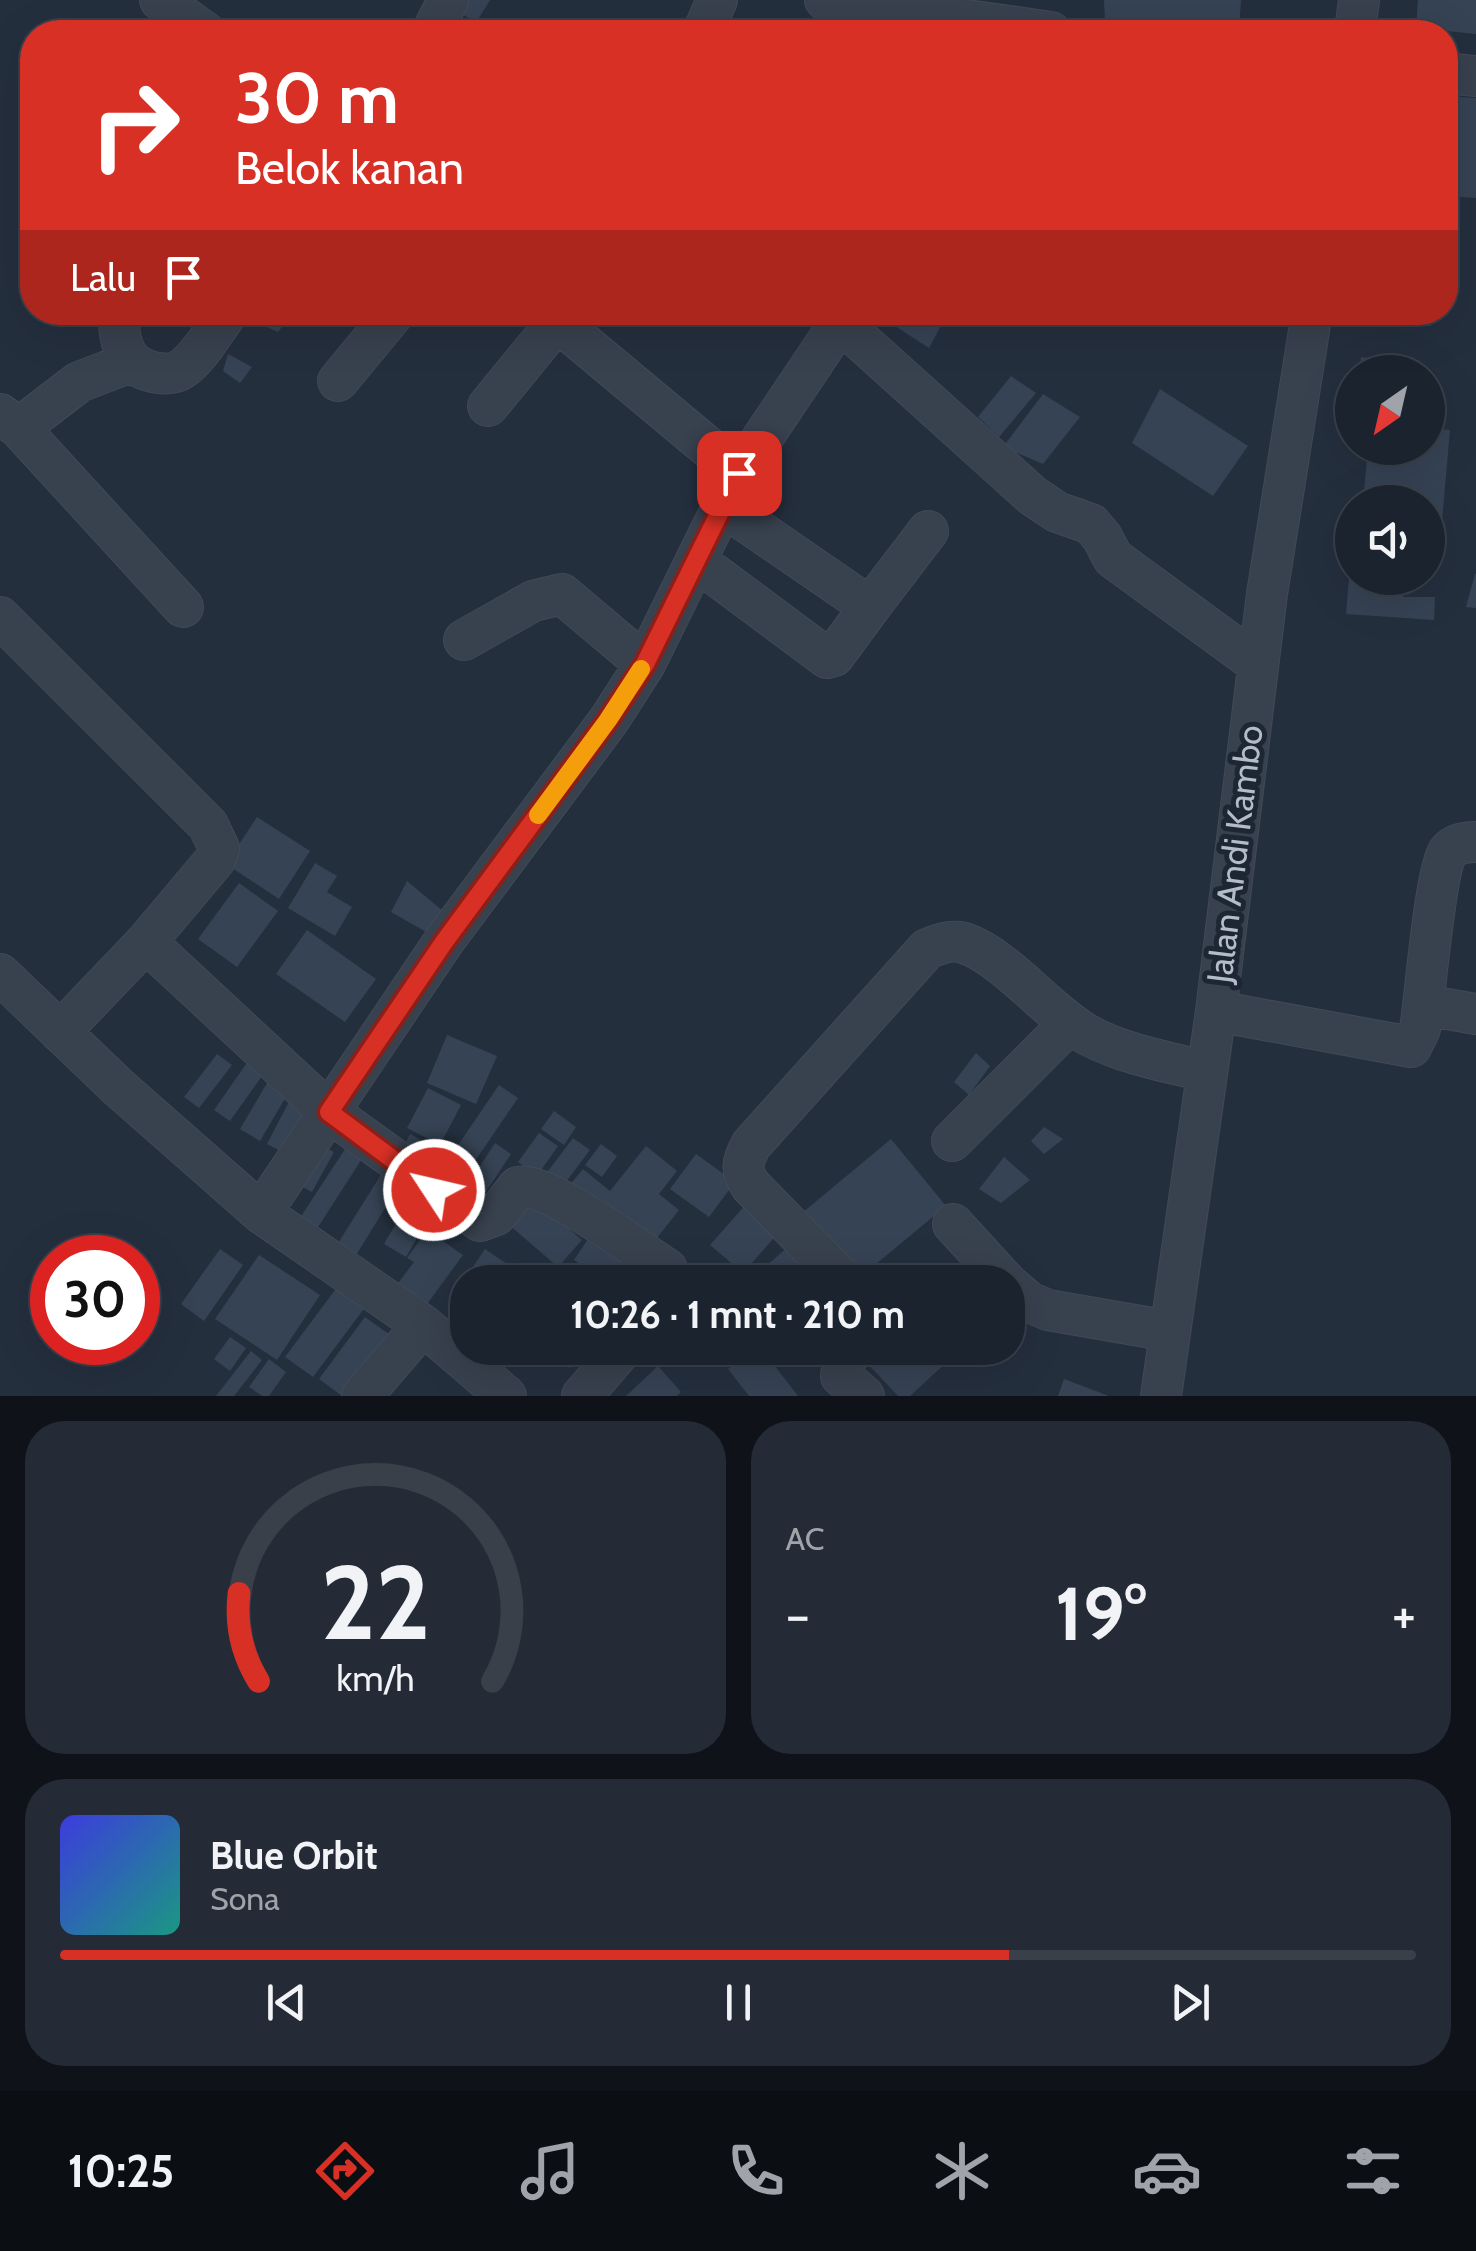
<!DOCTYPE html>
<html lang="id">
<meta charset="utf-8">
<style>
:root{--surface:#1b232e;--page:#242b36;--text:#f1f3f6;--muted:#a0a4aa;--line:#39404a;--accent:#d93025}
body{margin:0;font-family:Cabin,sans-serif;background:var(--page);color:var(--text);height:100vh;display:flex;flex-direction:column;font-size:38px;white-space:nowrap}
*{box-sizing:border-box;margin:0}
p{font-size:32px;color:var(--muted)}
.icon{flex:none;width:55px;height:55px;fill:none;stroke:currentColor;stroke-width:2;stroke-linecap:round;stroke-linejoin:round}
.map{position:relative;height:1396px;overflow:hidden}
.drawer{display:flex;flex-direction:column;gap:25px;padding:25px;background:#0f1319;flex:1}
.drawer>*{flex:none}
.top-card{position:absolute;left:20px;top:20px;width:1438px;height:305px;border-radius:40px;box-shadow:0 10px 40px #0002,0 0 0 2px var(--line);background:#d93025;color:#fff;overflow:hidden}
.needle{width:65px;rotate:214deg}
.buttons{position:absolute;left:1335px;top:355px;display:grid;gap:20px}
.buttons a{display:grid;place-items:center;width:110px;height:110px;border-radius:50%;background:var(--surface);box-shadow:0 10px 40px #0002,0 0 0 2px var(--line);font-size:50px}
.speed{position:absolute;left:30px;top:1235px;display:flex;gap:20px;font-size:50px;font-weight:700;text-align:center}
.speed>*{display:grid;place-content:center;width:130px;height:130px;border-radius:50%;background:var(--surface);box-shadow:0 10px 40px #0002,0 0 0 2px var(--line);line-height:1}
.speed .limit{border:15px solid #d22;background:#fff;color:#111}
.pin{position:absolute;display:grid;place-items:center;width:85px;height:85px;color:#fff;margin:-42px;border-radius:20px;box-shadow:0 5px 15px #0006}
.me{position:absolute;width:110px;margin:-55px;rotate:305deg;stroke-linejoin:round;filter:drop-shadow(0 0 8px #0008)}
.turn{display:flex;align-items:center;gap:35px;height:210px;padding:0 50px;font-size:45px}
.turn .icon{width:130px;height:130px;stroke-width:2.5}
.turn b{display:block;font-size:70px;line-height:85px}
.then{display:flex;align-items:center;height:95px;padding:0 50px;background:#0003;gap:20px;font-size:38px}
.big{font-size:75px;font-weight:700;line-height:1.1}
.drawer .tile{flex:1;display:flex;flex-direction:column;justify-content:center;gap:15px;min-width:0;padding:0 35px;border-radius:40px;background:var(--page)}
.drawer .dial{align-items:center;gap:0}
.dial svg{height:260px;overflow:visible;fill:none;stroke:var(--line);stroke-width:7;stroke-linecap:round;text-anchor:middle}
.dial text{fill:var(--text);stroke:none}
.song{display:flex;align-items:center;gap:30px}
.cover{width:120px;height:120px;border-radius:15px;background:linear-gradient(135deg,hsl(240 70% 55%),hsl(170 70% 35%))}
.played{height:10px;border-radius:5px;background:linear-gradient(90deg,var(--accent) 70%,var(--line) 70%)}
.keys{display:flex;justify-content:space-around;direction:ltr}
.heat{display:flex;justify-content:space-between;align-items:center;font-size:55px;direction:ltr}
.drawer .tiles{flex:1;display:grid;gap:25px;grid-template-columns:1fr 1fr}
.tile:last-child{grid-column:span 2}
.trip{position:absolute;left:450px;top:1265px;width:575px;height:100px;border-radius:40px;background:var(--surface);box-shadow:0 10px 40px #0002,0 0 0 2px var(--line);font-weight:700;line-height:100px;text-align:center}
.dock{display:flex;height:160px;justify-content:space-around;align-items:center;background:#0b0e12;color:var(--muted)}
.dock .icon{width:70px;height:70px}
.dock .selected{color:var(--accent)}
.dock b{font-size:45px;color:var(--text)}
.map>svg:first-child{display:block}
.building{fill:#364354}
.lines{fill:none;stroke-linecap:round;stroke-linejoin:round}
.minor-casing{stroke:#414a57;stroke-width:42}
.minor{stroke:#38414e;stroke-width:40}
.route-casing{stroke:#8d1f18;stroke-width:25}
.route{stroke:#d93025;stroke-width:18}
.slow{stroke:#f59e0b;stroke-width:18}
.labels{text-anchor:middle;stroke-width:10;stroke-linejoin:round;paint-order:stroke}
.street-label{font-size:35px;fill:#b4bcc9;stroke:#1d2633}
</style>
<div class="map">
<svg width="1476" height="1396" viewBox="0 0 1476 1396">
<rect width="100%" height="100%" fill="#242f3e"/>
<path class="building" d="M460,0H490L477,21L455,12Z
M1104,0H1241L1239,31L1105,22Z
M1418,0H1476V34L1416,28Z
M266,19L286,32H262Z
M1445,96L1476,98V198L1445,196Z
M267,312H294L278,332L260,324Z
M880,312H932L944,320L929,348L878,315Z
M1361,312H1432L1431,326L1360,323Z
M228,354L252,367L240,383L223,371Z
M1361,357L1413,363L1412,372H1359Z
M1011,376L1036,393L999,437L978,417Z
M1160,389L1248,446L1213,496L1132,443Z
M1043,394L1080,417L1043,464L1003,447Z
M1428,428L1450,430L1442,521L1428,520V502H1363L1368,448H1428Z
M1475,574H1476V608L1466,607Z
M1349,578H1405L1403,597H1435L1434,620L1346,614Z
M257,817L310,851L279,899L226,864Z
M315,863L337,876L327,892L352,907L335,936L288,908Z
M407,881L443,911L428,933L391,912Z
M239,883L278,911L237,967L198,939Z
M307,930L376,979L345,1022L276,974Z
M447,1035L497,1056L476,1104L427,1083Z
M976,1053L990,1066L969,1095L954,1082Z
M217,1054L232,1065L199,1108L184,1097Z
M251,1057L267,1069L230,1121L214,1110Z
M270,1078L290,1090L260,1141L240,1129Z
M499,1085L518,1098L475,1161L456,1148Z
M428,1088L461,1105L440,1145L407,1128Z
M294,1092L314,1103L288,1155L267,1144Z
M554,1111L576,1127L564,1145L541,1129Z
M1044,1127L1063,1139L1044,1154L1031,1141Z
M539,1133L558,1146L537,1176L518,1162Z
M410,1134L445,1153L436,1171L401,1152Z
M573,1138L590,1150L559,1191L542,1179Z
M891,1139L946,1206L858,1279L802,1213Z
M318,1143L334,1152L312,1192L297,1184Z
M349,1143L365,1154L313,1235L296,1224Z
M495,1143L511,1154L479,1202L453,1184L469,1160L480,1166Z
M601,1144L617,1156L602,1177L585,1165Z
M646,1146L677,1171L659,1194L679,1210L649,1248L569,1186L583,1169L610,1191Z
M696,1154L735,1182L709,1217L670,1189Z
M1004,1157L1030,1180L1001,1203L979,1189Z
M382,1173L400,1184L353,1260L335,1248Z
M415,1191L437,1204L406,1257L384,1244Z
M525,1191L582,1240L558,1267L501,1218Z
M748,1202L781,1230L743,1273L710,1245Z
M427,1230L463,1255L422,1311L393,1290L414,1262L407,1258Z
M590,1236L649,1275L644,1282H609L574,1260Z
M790,1245L824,1282H748Z
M220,1249L243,1265L204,1321L181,1304Z
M485,1249L510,1266L499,1282H468V1304L454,1295Z
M259,1255L320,1295L277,1360L215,1319Z
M341,1282L369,1302L313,1377L285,1357Z
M365,1317L393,1337L349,1396H342L319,1379Z
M230,1337L246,1348L230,1371L214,1359Z
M542,1348H586L570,1368Z
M756,1348H761L798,1396H749L728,1369Z
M884,1348H962L910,1396H898L867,1363Z
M251,1351L262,1360L234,1396H216Z
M269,1359L286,1372L269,1396H262L249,1387Z
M658,1366L681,1392L677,1396H626Z
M1064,1379L1109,1396H1058Z"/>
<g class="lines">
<defs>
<path id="minor" d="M160,0L205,32
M825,0L1051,32
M432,32L448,0
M703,32L717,0
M1355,32L1359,0
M1445,73L1476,76
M546,312L739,473
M119,322C120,350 129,369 159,373C167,374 175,374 182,369C200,357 214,330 228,312
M840,322L1033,496L1057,512L1091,524L1102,537L1113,558L1258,664
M338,381L395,312
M488,406L565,312
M0,414L19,428L183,607
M19,428L79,382L131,362
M723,506L870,607L928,531
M698,562L827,658L834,656L870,607
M0,617L208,825L219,848L215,860L146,942L60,1032
M464,640L533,601L562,594L645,664
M146,942L329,1112L480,1221L496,1215L518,1187C543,1179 641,1252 667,1269L668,1282
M0,974L118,1087L261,1213L423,1325L506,1396
M1424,1005L1476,1014
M1216,1011L1411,1047L1420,1029C1425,998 1435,871 1448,852C1454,844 1466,842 1476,842
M952,1141L1069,1024
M261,1213L444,941L609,720L645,664L739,473L847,312
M953,1224L1006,1282
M845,1282L751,1186C740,1170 742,1162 751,1145L927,949C938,944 952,939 964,943C1006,957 1047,1012 1088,1035C1123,1054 1167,1062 1206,1071
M1008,1284L1029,1302L1048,1310L1169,1331
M855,1348L843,1362L841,1376L864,1396
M362,1396L423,1325
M582,1396L623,1348
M1161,1396L1216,1011L1267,594L1312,312"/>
</defs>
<use href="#minor" class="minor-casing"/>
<use href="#minor" class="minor"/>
</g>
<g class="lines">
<defs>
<path id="route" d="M434,1190L329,1112L444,942L608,720L645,664L739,473"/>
</defs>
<use href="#route" class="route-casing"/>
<use href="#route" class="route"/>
<path class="slow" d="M538,815L608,720L641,669"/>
</g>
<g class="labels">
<g class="street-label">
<text transform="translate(1235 854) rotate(-83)" y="12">Jalan Andi Kambo</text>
</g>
</g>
</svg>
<div class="buttons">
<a><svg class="needle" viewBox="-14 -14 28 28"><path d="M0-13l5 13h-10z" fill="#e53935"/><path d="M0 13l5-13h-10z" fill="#a0a4aa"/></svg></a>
<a><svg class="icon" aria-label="sound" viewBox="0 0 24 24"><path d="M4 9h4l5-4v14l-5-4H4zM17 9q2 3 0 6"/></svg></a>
</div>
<div class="speed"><div class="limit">30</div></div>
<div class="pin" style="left:739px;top:473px;background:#d93025"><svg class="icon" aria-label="arrive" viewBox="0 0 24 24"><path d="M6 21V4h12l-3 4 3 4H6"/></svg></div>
<svg class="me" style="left:434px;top:1190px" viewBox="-20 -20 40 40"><circle r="17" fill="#d93025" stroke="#fff" stroke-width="3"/><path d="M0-11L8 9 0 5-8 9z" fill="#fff"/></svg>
<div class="trip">10:26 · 1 mnt · 210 m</div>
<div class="top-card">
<div class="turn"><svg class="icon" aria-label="right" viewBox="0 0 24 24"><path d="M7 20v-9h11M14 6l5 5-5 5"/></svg><div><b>30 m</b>Belok kanan</div></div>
<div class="then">Lalu<svg class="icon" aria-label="arrive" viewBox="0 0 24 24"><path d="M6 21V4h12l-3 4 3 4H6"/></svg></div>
</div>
</div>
<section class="drawer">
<div class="tiles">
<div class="tile dial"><svg viewBox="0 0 100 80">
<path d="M14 69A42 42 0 1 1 86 69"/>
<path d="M14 69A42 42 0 0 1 8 42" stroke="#d93025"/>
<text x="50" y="56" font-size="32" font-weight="700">22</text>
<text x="50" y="72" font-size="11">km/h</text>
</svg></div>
<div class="tile"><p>AC</p>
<div class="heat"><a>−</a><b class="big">19°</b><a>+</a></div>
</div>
<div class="tile">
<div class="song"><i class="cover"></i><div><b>Blue Orbit</b><p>Sona</p></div></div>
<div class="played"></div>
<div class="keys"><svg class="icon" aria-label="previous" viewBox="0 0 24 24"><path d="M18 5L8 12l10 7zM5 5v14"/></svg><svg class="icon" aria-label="pause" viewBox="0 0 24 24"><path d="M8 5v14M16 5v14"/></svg><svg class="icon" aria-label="next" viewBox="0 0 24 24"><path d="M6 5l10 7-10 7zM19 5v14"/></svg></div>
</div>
</div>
</section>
<nav class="dock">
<b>10:25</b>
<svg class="icon selected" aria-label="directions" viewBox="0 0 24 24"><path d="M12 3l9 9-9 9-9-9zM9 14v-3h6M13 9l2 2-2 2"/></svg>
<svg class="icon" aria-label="music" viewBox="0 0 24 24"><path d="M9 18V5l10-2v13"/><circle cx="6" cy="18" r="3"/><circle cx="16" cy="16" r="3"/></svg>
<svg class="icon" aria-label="phone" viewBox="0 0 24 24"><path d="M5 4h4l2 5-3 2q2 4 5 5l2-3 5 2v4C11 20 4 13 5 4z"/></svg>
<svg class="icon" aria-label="climate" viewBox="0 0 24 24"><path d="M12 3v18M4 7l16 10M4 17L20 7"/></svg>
<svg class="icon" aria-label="car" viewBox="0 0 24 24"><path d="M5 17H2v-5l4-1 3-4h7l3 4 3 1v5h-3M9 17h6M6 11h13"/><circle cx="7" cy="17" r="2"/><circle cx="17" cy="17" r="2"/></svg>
<svg class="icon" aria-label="filters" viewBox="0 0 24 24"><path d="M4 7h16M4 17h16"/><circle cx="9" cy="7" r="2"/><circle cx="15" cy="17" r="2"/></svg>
</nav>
